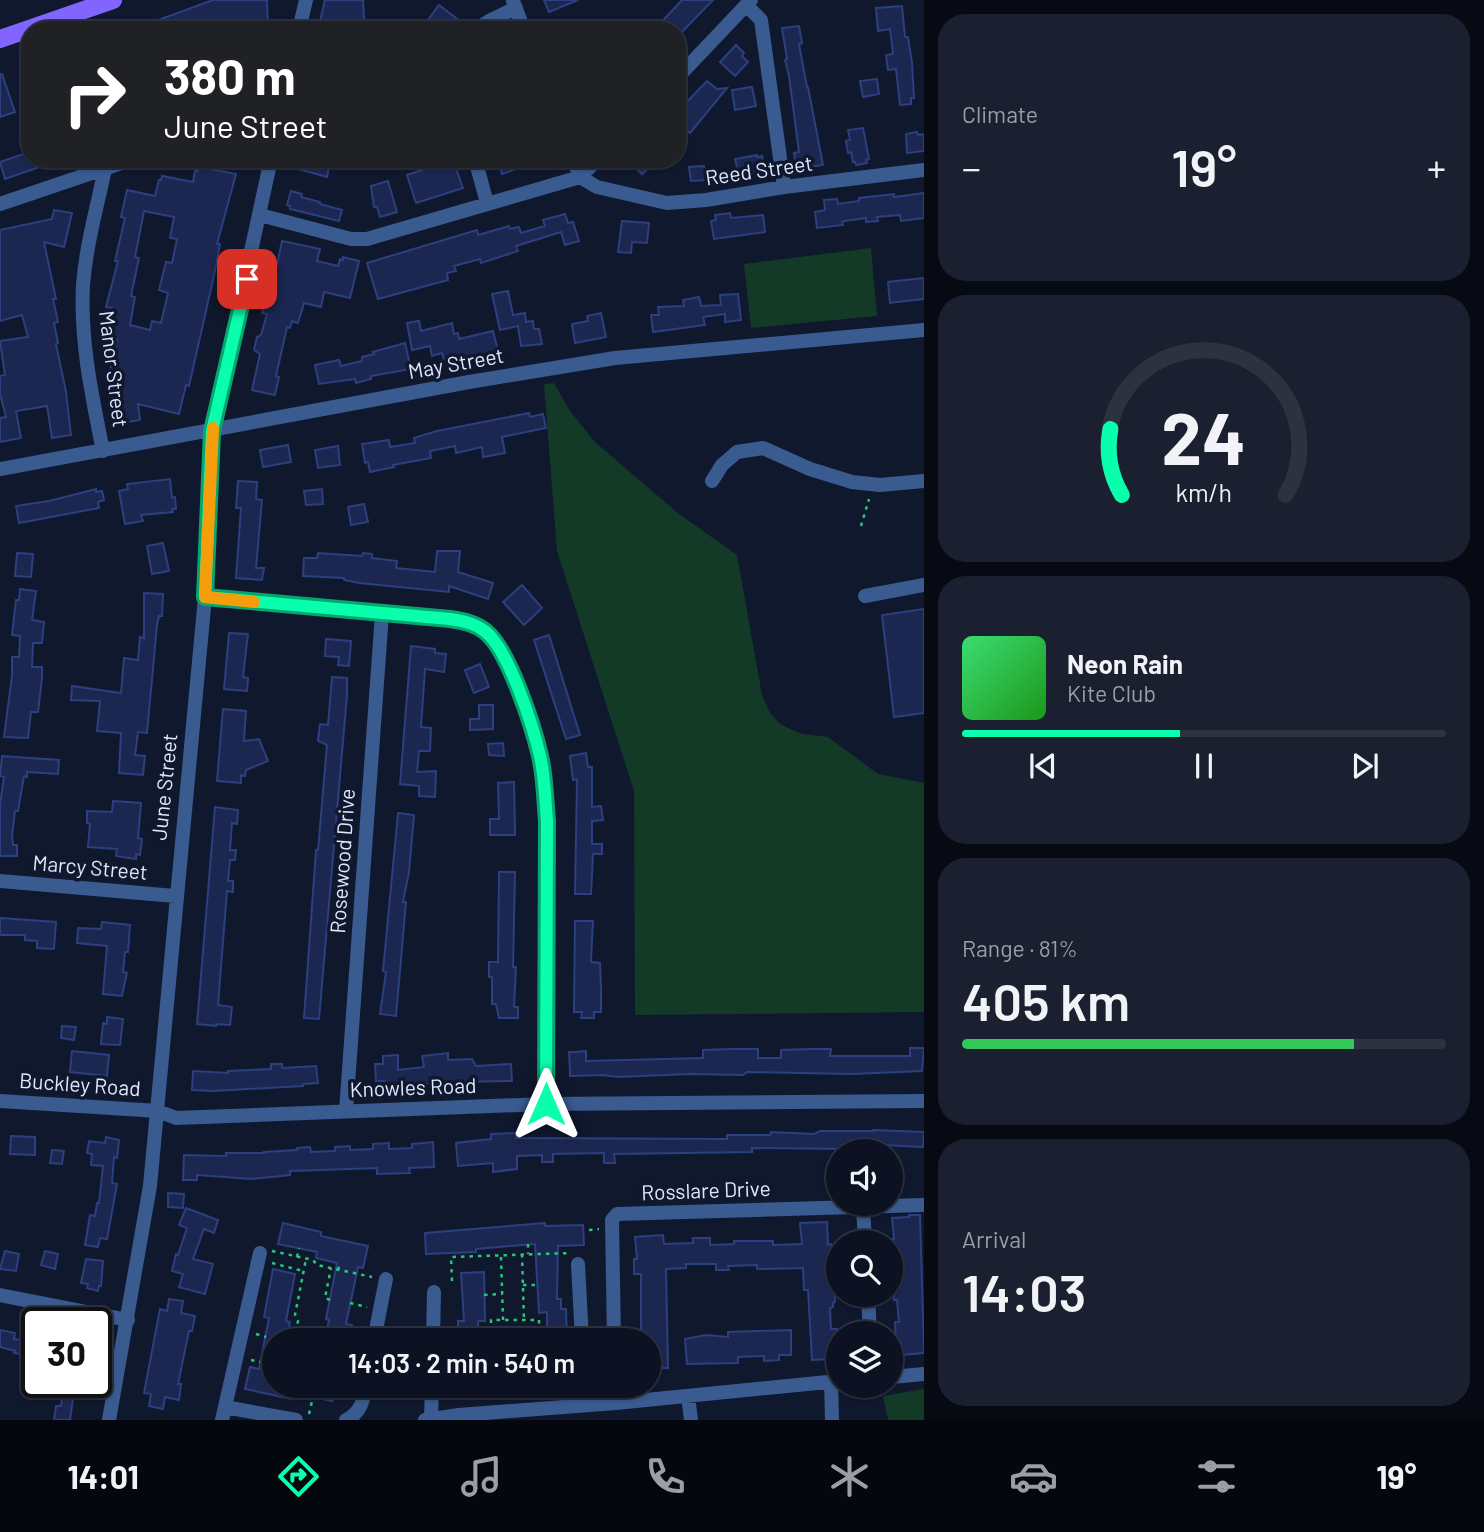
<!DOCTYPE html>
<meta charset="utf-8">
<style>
:root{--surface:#0c1222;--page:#1a202f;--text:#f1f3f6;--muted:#9a9ea5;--line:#2c3240;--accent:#0affad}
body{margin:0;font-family:Barlow,sans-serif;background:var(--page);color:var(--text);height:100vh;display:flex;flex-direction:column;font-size:26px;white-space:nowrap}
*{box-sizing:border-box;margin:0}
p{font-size:23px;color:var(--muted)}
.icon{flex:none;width:38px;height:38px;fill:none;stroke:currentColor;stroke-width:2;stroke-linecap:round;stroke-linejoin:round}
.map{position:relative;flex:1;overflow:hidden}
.side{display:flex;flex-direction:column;gap:14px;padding:14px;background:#070a13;width:560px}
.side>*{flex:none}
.banner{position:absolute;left:21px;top:21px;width:665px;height:147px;border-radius:28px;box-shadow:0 2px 5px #0004,0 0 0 2px var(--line);background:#202124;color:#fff;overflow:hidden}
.controls{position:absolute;left:826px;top:1139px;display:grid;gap:14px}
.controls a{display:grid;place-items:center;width:77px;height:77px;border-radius:50%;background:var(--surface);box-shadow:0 2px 5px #0004,0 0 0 2px var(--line);font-size:35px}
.speed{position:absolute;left:21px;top:1307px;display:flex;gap:14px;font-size:35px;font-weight:700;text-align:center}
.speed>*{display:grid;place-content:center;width:91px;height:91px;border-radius:50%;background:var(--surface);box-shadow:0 2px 5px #0004,0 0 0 2px var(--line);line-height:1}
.speed .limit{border:4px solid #111;border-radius:10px;background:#fff;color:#111}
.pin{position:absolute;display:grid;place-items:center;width:60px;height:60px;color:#fff;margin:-30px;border-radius:14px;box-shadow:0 4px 10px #0006}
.me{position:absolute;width:77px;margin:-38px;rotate:0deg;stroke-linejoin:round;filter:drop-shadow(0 0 5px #0008)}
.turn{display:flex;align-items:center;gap:24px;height:147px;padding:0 28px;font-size:32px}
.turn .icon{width:91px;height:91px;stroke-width:2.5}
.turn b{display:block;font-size:49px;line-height:60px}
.big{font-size:52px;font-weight:600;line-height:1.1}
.side .card{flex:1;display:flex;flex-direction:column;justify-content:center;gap:10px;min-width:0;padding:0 24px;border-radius:28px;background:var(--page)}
.side .dial{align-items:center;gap:0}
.dial svg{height:182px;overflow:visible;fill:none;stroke:var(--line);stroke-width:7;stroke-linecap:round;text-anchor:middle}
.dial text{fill:var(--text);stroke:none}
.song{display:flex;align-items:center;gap:21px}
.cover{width:84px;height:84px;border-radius:10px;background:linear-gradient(135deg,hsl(140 70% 55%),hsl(120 70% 35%))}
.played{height:7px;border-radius:4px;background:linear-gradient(90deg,var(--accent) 45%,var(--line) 45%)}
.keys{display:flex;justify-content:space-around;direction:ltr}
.heat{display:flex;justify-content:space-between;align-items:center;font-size:38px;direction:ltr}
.charge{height:10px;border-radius:5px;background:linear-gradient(90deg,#34c759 81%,var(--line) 0)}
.trip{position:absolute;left:262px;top:1328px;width:399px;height:70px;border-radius:35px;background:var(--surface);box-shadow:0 2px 5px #0004,0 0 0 2px var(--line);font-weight:600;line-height:70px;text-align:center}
.menu{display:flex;height:112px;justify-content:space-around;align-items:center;background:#05070e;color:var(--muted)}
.menu .icon{width:49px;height:49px}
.menu .on{color:var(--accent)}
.menu b{font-size:32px;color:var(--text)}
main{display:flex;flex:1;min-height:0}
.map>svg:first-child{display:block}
.green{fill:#133927}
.building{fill:#1b2751;stroke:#2c3f7e;stroke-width:2;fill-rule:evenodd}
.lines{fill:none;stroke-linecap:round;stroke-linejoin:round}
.path{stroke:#29c779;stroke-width:2.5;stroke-dasharray:3.5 5;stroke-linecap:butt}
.minor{stroke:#395b90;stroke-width:14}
.major{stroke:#8265ff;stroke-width:18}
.route-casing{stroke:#06a670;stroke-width:18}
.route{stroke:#0affad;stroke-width:12}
.slow{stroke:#f59e0b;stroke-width:12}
.labels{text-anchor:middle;stroke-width:7;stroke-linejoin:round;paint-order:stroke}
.street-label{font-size:21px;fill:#dee8ff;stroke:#10182e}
</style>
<main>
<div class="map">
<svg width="924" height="1420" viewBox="0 0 924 1420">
<rect width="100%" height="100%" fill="#10182e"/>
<path class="green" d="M871,248L877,316L751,328L744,264Z
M554,383L570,411L595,442L679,514L737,555L762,695L770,713L779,723L790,729L802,734L828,737L878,774L924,783V1012L635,1015L634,791L557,551L544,384Z
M924,1389V1420H888L883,1396Z"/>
<path class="building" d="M213,0H267L268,30H131Z
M325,0H363L364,20L389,25L388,30H318Z
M544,0H578L549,12Z
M682,0H713L681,33L677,30H654Z
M439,5L461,22L455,30H442L428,20Z
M902,6L905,37H908L912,63L914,98H911V104L900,105L896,69L888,70L886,55L893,54L890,29L878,31L876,8Z
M799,26L802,43L799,44L807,87H808L823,165L801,168V166H796L794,153L799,152L789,76L785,60L787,59L782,28Z
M736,45L744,53L742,56L748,62L735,76L720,62Z
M0,74H2L15,112L0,117Z
M877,79L879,94L863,97L860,81Z
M707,81L717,89L727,88L690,133L677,123V112Z
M752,87L756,106L735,110L732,90Z
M863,128L869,159L866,160L867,163L856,165L855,162H853L851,152L848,153L846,141L850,140L848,130Z
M917,132L918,135L924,134V151L907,153L906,134Z
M29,152L30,159H56L57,161L5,179L0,162Z
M757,155V157L762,156L764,169L739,176L735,159Z
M280,159H312L326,162L325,165L329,166L327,177L280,164Z
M497,159H516L519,168L502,174Z
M627,159H657L642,174Z
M453,160L463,188L416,203L407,175Z
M704,166L706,180L691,181L689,167Z
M199,167L236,174L217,244H220L215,271L189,386L186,385L179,414L138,404L140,420L122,423L121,413L118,414L113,371L110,370L117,340L105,337L112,308L106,307L118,261H115L125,218L121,217L127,190L155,196L159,180H161L162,176L193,182L195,171H198ZM144,211L174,217L170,238L177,239L172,263L166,262L159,290L168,293L161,323L152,321L150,330L130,325L135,297L131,296L139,258L135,257Z
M388,181L397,212L380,217L377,207H374L371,186Z
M291,191L302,194L301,197L320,202V204L342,210L339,221L290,209V206L287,205Z
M924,193V218L901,221L900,215L877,217L878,221L866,222V218L845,221L842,222L843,225L817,228L815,212L825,210L824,200L837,199L838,204L859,201V198L894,194V197Z
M54,210L72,213L64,247L44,242L56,299H53L58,322L54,323L58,343L56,344L66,392L71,435L52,438L47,406L16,411L21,438L0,442V418L6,417L0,394V376L5,375L0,341L28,337L22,315L0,321V230L52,219Z
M730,213L731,218L763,215L765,232L714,239L711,221L716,220L715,215Z
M565,214L568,223L573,222L579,241L565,245L561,232L516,246L518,251L481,263L480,259L454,266L456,271L447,273L448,280L378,299L367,263L477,230L478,235L509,226L510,229L519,227L521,233L545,226L543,220Z
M622,221L649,223L647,243L632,242L631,253L618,252Z
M282,241L320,249L317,261L338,266L340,259L343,260V257L359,261L350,298L324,292L321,307L304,303L298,323L292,321L290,328L287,327L276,376L279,377L275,395L252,390L260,354L254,350L257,337L261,335L267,314L262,313L272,278L274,279Z
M924,278V299L890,303L888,282Z
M508,291L513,315L525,313L526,322L533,321L534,329H539L542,344L521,346L518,326L500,330L492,294Z
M738,294L741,320L725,322V314L703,317L705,325L653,332L651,315H659L658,307L684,306L683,300L699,297L701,306L721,305L720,295Z
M601,313L606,337L575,343L572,324L588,321L587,316Z
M419,321L421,331L452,323L454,334L458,333L459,339L493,331L499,355L481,359L480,356L445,364L442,353L432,356L430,346L412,350L407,323Z
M405,343L411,369L371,376V379L356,383L355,379L319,384L315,365L339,360L341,366L362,361V357L374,354L373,352Z
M529,413L530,417L543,414L546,428L502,437L505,453L483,457L482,447L456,453L455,446L430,451L431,458L393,465L394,467L370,472L368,462L365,463L362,444L389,440L390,447L415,443L414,438L437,431Z
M288,445L291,462L263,467L260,450Z
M338,446L340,465L318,468L315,450Z
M170,479L172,498L175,497L176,509H172L173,512L141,515L143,521L125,524L119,491L128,489L127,484Z
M238,481L257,482L256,499L262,500L256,568H264L262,580L236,578L241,508H236Z
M96,489V492L102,491L104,500L98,502L99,508L19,523L16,506L49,501Z
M322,489L323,504L306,505L304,491Z
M364,504L368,522L351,525L348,507Z
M163,543L169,571L152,574L147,546Z
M437,551H460L458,572L493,583L488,599L449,586V592L359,583L344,580V578L303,576L304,558H317L318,553L362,556L363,553L372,554V558L397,561L396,568L435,572Z
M17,553L33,554L31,577L15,576Z
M522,585L542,608L524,625L503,602Z
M20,589L36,591L32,620L44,622L42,643H33L32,667H42V678L38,712H31L28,738L4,737L12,676V657H19L20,636L12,635L16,600H19Z
M144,593L163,594L162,616H159L157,625L147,733L138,732L135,755L145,756L143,775L119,773L121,733L97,731L100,701L71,700L72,686L121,693L124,658L138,660L140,637L144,638Z
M924,609V713L894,717L882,615Z
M229,633L248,634L243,677L248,678L247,691L224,689Z
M549,635L580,735L566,739L534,640Z
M326,639L351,641L349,666L338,665L339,657L325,656Z
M411,646L435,649V653L446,654L444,672L425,669L421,727L431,728L430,751H419L417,772L436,771L435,797L419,796V786L400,784Z
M480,664L489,687L474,693L465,670Z
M332,677L347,678V695L319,1019L304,1018L316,850H318L327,745L318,741L320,724L328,725Z
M479,705H493V729L470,730V719H479Z
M223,709L246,711L244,741L259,739L268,761L246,770L245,776L241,775V783L217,781Z
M503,743L504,756L489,755L488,744Z
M586,753L588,767H592V807L601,806L603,820L592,821V844H602V854H593L591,894H575L577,779L573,780L570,756Z
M2,756L59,760L58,774L27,772V777L24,776L18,811H15L12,836L13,845H17V856H0V804L4,777L0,776Z
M514,782L515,835H490V819H499L498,783Z
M113,801L141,803L138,838L142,839L140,855L136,854V859L116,856L117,849L88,847L90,824L87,823V811L112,812Z
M215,807L238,810L237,824L232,823L230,850H236L235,860H230L228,881H233V892L227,891L218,1005L232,1007L230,1025L216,1024V1026L197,1024Z
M398,813L414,815L409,872L403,902H406L396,1016L380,1014L386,972L383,971Z
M499,872H515L513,967H516L514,1007H518V1018H499L496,1004H492V977H489V962H498Z
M0,918L56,922L54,949L37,948V941L25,940V935H0Z
M575,921H593L591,962L600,963L601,987V1012H594V1018H581L582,1012H574Z
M102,922L130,925L128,952H125L123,972L127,973L122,996L103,994L107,946L77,943L78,928L101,929Z
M107,1017L123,1019L120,1045L101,1044L103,1023L107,1024Z
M62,1026L76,1027L74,1040L61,1038Z
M910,1048H924L922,1071L853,1074L747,1072L743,1075L690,1074L618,1077L603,1075L570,1076V1073L569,1052H574L586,1051V1061L703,1058V1050L732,1049H758V1058H781V1050L810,1049H831L830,1056H910Z
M72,1051L109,1055L107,1076L70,1072Z
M448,1053V1060L472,1059L476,1066L511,1064L512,1081L454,1082L389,1087V1084H385V1081H376L375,1064H383V1056L398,1055V1070L424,1067L422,1056Z
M271,1064H282V1068L316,1066L318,1083L303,1084V1086L213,1091L192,1090L193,1071L228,1073V1071L271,1069Z
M873,1130L924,1132L923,1147L882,1145L846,1147V1149L752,1148V1152L614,1154L615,1163H604V1153L553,1154V1162H542V1155L517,1156V1169L493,1172V1163L458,1166L456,1143L491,1139V1134L516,1133V1138L727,1139V1135H770L771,1132L814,1134L820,1131H873Z
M11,1136L35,1137V1155L10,1154Z
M106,1137L119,1140L117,1158L114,1157L112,1183L117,1184L107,1239L100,1238L98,1247L85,1245L90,1215L95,1216L97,1203H99L103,1166L91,1165L92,1154L87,1153L89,1141L105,1143Z
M433,1142L434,1167L409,1168L410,1173L377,1174V1168L321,1170L290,1171V1175L252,1179L197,1175V1180H183L184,1155L226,1156V1153H264V1152L297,1150V1148L310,1147L311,1152L335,1151V1147L350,1146V1150L373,1149V1144L389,1143V1149L412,1148V1144Z
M52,1150L64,1151L62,1164L50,1163Z
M168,1193L184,1194L183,1208L168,1207Z
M186,1208L218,1220L214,1233L204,1229L193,1259L213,1264L205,1294L179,1287L183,1274L172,1271L176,1254L178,1255L187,1228L179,1225Z
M909,1215H920L924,1351L923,1353L902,1355L901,1343H896L895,1322H899L897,1300H894L893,1281L897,1280L896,1256H892L891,1239H894L892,1218L909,1217Z
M827,1222L828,1245L831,1244L832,1261H830L828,1265L831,1287H834L835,1302L833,1303V1307L830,1308L831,1329H837L838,1344L833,1345L831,1359L812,1360L808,1290H804L803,1268L757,1269V1265L728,1266L729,1270H716V1264H686V1268L666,1269L668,1368H649V1340H624L623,1331H641V1274H634V1259H637L635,1237L663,1235L664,1244L693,1243V1238H710V1245L734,1244V1241H773V1245L802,1244L800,1223Z
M283,1223L321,1232V1236L368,1246L363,1268L358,1267L346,1324L352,1325L348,1340H325L329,1320L326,1319L337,1263L316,1258L317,1252L278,1244Z
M545,1223V1226L583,1225L584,1245L558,1246L557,1299H561V1309H566L567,1340H547V1312L539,1313L535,1244L476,1249V1252L426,1254L425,1233Z
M5,1251L19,1254L16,1271L0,1269Z
M45,1251L58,1254L55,1269L41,1265Z
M86,1259L103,1261L101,1286H99L98,1291L87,1288L88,1284L81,1283Z
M273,1269L295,1274L286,1321L290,1322L286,1340H275V1386H336L332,1401L294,1393L292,1399L245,1389L250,1367L259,1369L269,1318L264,1317Z
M484,1272L485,1321H478L479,1340H458V1321H464L461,1273Z
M169,1299L183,1301L181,1313L195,1316L192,1331H189L178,1384H181L179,1400L165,1397L163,1409L149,1406L151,1394L144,1393L160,1309L167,1311Z
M0,1330L15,1333L14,1339L37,1343V1357L14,1353L15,1351L0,1347Z
M791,1330V1355H779V1360L764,1361V1356L738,1357V1363L687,1364L685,1339L706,1335L728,1337V1332Z
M64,1382H82L79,1399L73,1398L70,1420H54L56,1406H61Z"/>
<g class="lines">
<path class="path" d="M861,526L869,499
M589,1230L599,1229
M528,1244V1254
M272,1251L313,1260L317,1265L372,1277
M522,1254L524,1320
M297,1257L299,1248
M501,1257L503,1320
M272,1263L303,1271
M338,1270L340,1263
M452,1281L451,1257L571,1253
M523,1285H539
M484,1295L502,1294
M330,1300L325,1298L331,1268
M350,1303L367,1307
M256,1334L266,1337
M479,1337H491
M447,1339L458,1338
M293,1340L298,1321L295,1315L306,1259
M317,1340H323
M491,1340V1320H539V1340
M251,1360L275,1365
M492,1386V1398
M309,1414L313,1397"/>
<path class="minor" d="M513,1L524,30
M746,5L761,20L784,187
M299,30L306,0
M476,30L489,21L516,8
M677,78L751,0
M475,159L487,203
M573,159L580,177L597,187L667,203L706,200L784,187L924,170
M0,204L133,159
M260,215L351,239H367L580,177L598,159
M103,451C92,396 80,341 83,285C86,246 97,207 105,169
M0,469L469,382L615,358L924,330
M712,481L722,465L737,452L763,448L810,469L852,482L880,485L924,481
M865,596L924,585
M205,597L450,619C463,621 475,623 486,632C509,651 533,725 540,756C545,777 545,799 547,821L546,1104
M0,881L175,896
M0,1101L158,1111L176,1118L546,1104L924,1101
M346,1111L382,614
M863,1207L865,1242
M578,1264L582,1340
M0,1295L128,1320
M868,1295L870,1334
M374,1340L386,1279
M433,1340L434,1292
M614,1340L612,1220L617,1214L924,1205
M891,1377L924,1374
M831,1381L832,1420
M584,1386L585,1404
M616,1386V1403
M688,1396L691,1420
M225,1407L296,1420
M431,1418L432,1386
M109,1420L150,1186L205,597L212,431L271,159
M222,1420L260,1253
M346,1420C361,1413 363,1401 366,1386
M425,1420L459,1415L616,1403L838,1381"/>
<path class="major" d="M0,39L113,0"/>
</g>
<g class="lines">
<defs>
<path id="route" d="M247,279L212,431L205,597L450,619C463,621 475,623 486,632C509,651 533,726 540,756C545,777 545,799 547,821L546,1104"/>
</defs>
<use href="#route" class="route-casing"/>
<use href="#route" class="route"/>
<path class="slow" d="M213,428L205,597L254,602"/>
</g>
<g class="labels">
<g class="street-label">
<text transform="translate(759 171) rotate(-8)" y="7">Reed Street</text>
<text transform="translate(456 364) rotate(-10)" y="7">May Street</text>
<text transform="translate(113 369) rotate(83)" y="7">Manor Street</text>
<text transform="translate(165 787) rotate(-84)" y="7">June Street</text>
<text transform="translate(343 861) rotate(-86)" y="7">Rosewood Drive</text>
<text transform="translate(90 868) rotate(5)" y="7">Marcy Street</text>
<text transform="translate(80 1085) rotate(4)" y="7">Buckley Road</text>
<text transform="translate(413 1088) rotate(-2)" y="7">Knowles Road</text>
<text transform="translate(706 1191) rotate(-2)" y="7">Rosslare Drive</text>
</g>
</g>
</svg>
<div class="controls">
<a><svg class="icon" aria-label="sound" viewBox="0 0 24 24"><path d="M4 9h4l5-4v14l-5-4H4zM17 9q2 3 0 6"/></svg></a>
<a><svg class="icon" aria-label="search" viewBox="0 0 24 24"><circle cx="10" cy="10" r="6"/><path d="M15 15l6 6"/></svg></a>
<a><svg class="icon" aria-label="layers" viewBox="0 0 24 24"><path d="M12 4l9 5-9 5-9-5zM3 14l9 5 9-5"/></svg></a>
</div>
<div class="speed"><div class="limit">30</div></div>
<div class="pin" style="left:247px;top:279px;background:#d93025"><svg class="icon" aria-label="arrive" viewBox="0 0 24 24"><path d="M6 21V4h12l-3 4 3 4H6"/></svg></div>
<svg class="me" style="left:546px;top:1104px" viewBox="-20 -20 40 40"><path d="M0-17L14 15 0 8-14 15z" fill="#0affad" stroke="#fff" stroke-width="4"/></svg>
<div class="trip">14:03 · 2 min · 540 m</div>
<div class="banner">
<div class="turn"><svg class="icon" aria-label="right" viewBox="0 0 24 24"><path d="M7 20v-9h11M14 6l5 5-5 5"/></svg><div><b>380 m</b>June Street</div></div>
</div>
</div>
<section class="side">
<div class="card"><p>Climate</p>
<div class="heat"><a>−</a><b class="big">19°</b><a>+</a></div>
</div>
<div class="card dial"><svg viewBox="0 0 100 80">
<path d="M14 69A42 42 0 1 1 86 69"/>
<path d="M14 69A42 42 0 0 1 9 40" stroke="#0affad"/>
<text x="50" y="56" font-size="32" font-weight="700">24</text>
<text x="50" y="72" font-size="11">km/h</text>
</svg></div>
<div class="card">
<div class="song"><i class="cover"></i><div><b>Neon Rain</b><p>Kite Club</p></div></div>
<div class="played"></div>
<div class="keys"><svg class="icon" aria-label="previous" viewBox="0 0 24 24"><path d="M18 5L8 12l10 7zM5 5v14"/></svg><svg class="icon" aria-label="pause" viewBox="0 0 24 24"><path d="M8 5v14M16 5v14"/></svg><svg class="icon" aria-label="next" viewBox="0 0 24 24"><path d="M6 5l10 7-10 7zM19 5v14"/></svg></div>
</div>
<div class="card"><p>Range · 81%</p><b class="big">405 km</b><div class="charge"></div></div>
<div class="card"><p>Arrival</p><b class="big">14:03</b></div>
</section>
</main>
<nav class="menu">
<b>14:01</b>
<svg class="icon on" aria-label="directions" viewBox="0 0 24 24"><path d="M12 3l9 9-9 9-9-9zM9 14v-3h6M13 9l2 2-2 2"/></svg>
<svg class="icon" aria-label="music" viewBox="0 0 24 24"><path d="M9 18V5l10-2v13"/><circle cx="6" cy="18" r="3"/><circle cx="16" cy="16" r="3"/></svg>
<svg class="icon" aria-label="phone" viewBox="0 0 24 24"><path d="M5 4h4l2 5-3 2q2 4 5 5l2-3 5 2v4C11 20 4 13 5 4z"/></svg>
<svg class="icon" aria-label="climate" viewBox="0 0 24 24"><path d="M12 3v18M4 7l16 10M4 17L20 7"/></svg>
<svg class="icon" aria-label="car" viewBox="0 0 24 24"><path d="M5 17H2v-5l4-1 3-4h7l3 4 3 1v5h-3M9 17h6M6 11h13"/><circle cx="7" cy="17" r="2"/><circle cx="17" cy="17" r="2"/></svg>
<svg class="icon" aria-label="filters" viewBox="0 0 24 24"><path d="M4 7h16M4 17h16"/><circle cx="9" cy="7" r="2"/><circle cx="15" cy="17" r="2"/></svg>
<b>19°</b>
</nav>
